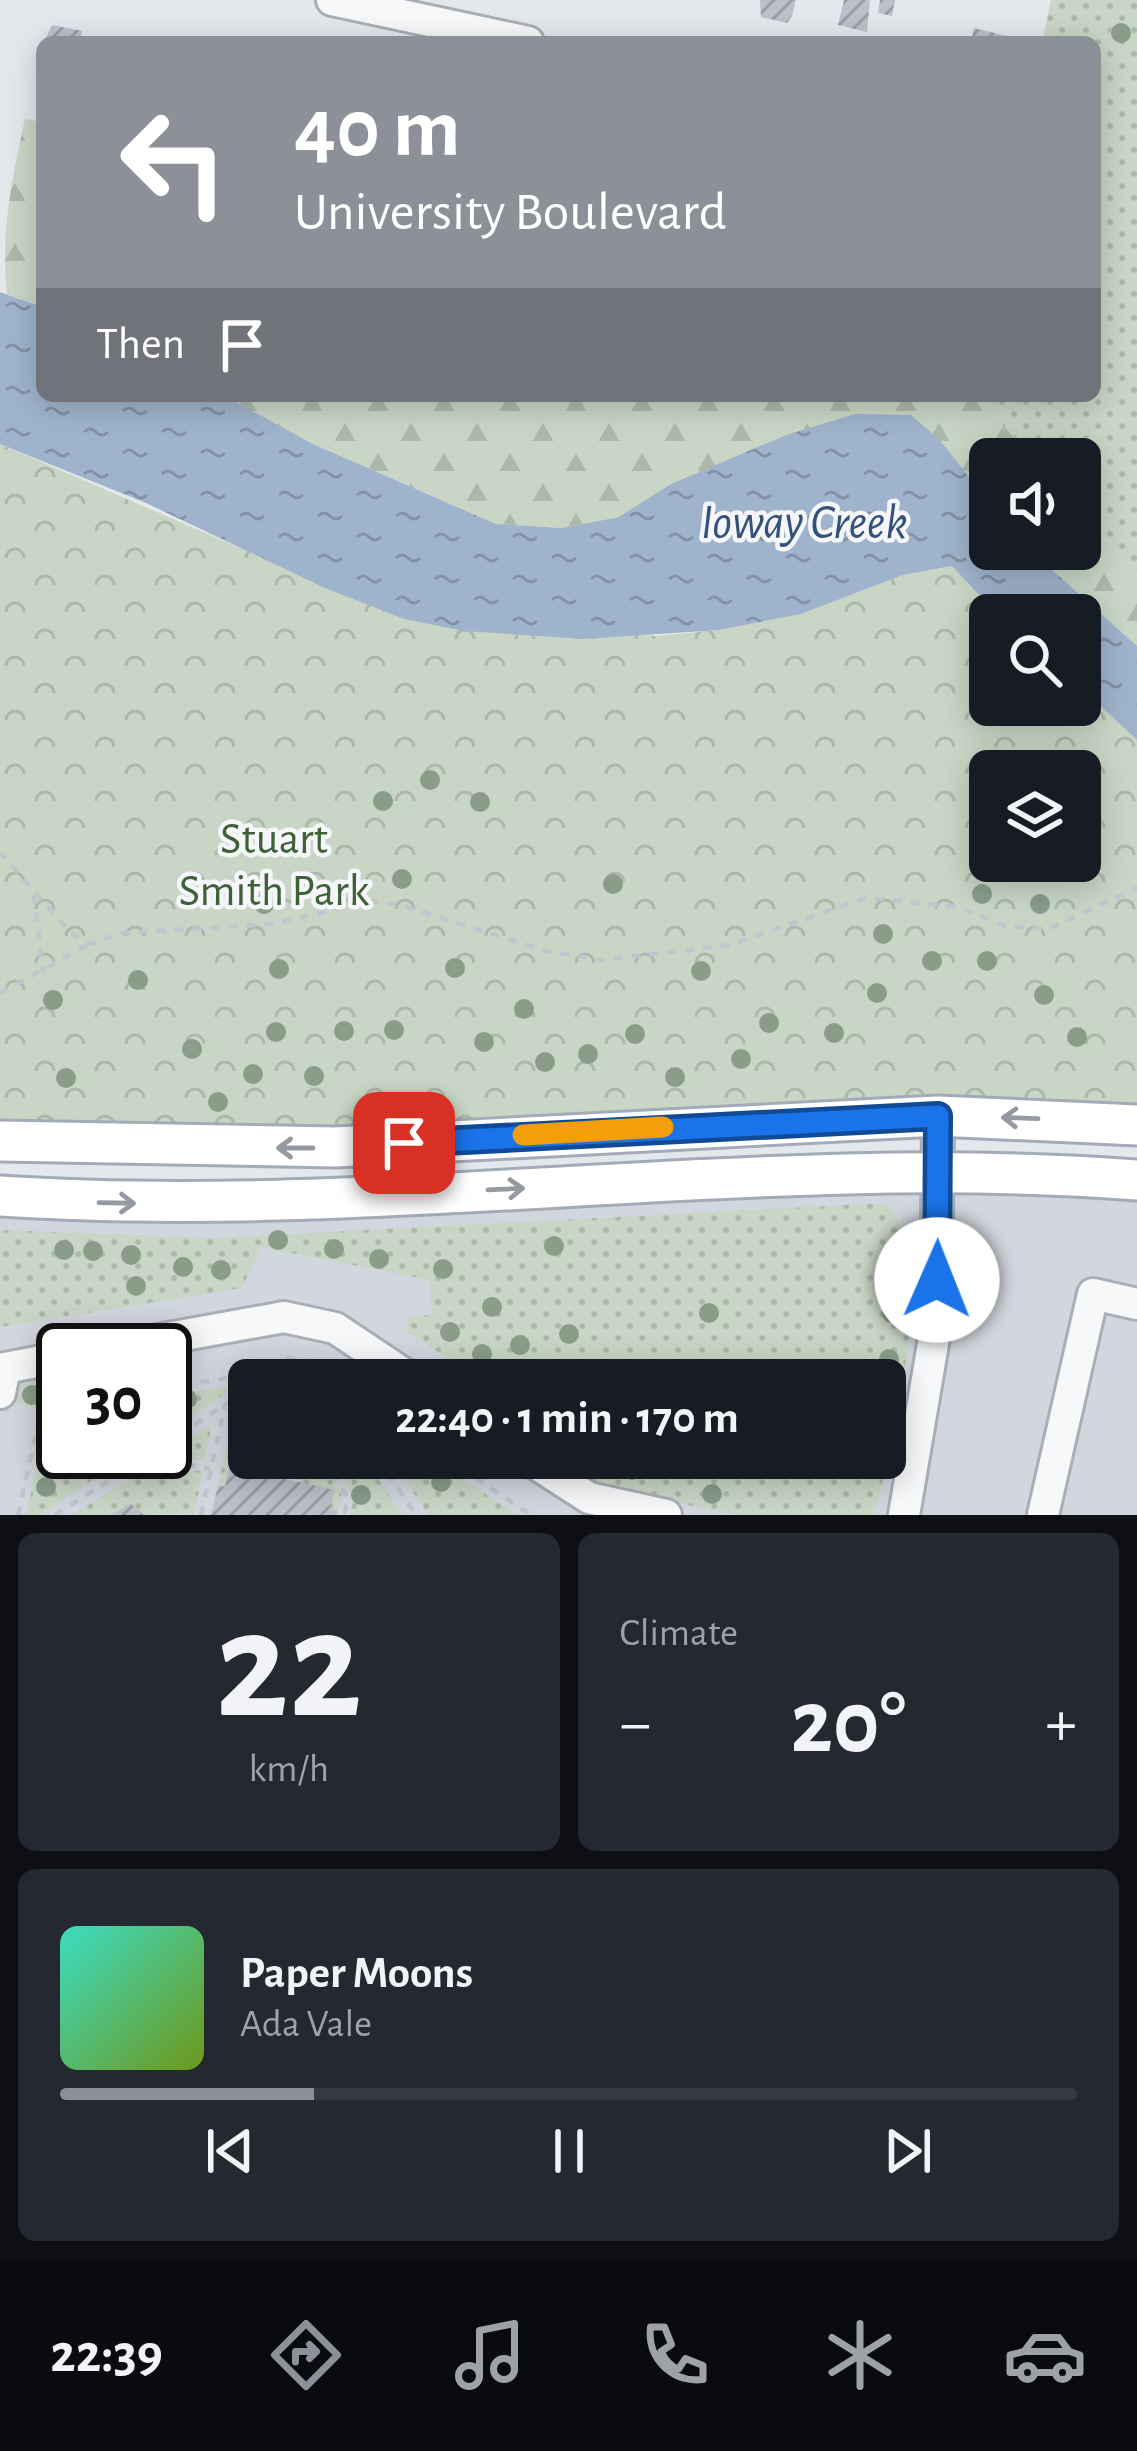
<!DOCTYPE html>
<meta charset="utf-8">
<style>
:root{--surface:#171b24;--page:#242831;--text:#f1f3f6;--muted:#9ea1a6;--line:#363941;--accent:#8c9099}
body{margin:0;font-family:"Alegreya Sans",sans-serif;background:var(--page);color:var(--text);height:100vh;display:flex;flex-direction:column;font-size:45px;white-space:nowrap}
*{box-sizing:border-box;margin:0}
p{font-size:39px;color:var(--muted)}
.icon{flex:none;width:66px;height:66px;fill:none;stroke:currentColor;stroke-width:2;stroke-linecap:round;stroke-linejoin:round}
.map{position:relative;height:1515px;overflow:hidden}
.details{display:flex;flex-direction:column;gap:18px;padding:18px;background:#0d0f14;flex:1}
.details>*{flex:none}
.top-card{position:absolute;left:36px;top:36px;width:1065px;height:366px;border-radius:18px;box-shadow:0 6px 30px #0003;background:#8c9099;color:#fff;overflow:hidden}
.controls{position:absolute;left:969px;top:438px;display:grid;gap:24px}
.controls a{display:grid;place-items:center;width:132px;height:132px;border-radius:18px;background:var(--surface);box-shadow:0 6px 30px #0003;font-size:60px}
.speed{position:absolute;left:36px;top:1323px;display:flex;gap:24px;font-size:60px;font-weight:700;text-align:center}
.speed>*{display:grid;place-content:center;width:156px;height:156px;border-radius:50%;background:var(--surface);box-shadow:0 6px 30px #0003;line-height:1}
.speed .limit{border:6px solid #111;border-radius:18px;background:#fff;color:#111}
.pin{position:absolute;display:grid;place-items:center;width:102px;height:102px;color:#fff;margin:-51px;border-radius:24px;box-shadow:0 6px 18px #0006}
.me{position:absolute;width:132px;margin:-66px;rotate:1deg;stroke-linejoin:round;filter:drop-shadow(0 0 9px #0008)}
.turn{display:flex;align-items:center;gap:42px;height:252px;padding:0 60px;font-size:54px}
.turn .icon{width:156px;height:156px;stroke-width:2.5}
.turn b{display:block;font-size:84px;line-height:102px}
.then{display:flex;align-items:center;height:114px;padding:0 60px;background:#0003;gap:24px;font-size:45px}
.big{font-size:90px;font-weight:600;line-height:1.1}
.details .card{flex:1;display:flex;flex-direction:column;justify-content:center;gap:18px;min-width:0;padding:0 42px;border-radius:18px;background:var(--page)}
.details .dial{align-items:center;gap:0}
.dial b{font-size:156px;line-height:1}
.song{display:flex;align-items:center;gap:36px}
.cover{width:144px;height:144px;border-radius:18px;background:linear-gradient(135deg,hsl(170 70% 55%),hsl(80 70% 35%))}
.played{height:12px;border-radius:6px;background:linear-gradient(90deg,var(--accent) 25%,var(--line) 25%)}
.keys{display:flex;justify-content:space-around;direction:ltr}
.heat{display:flex;justify-content:space-between;align-items:center;font-size:66px;direction:ltr}
.details .tiles{flex:1;display:grid;gap:18px;grid-template-columns:1fr 1fr}
.card:last-child{grid-column:span 2}
.trip{position:absolute;left:228px;top:1359px;width:678px;height:120px;border-radius:18px;background:var(--surface);box-shadow:0 6px 30px #0003;font-weight:600;line-height:120px;text-align:center}
.tabs{display:flex;height:192px;justify-content:space-around;align-items:center;background:#090b0e;color:var(--muted)}
.tabs .icon{width:84px;height:84px}
.tabs .active{color:var(--accent)}
.tabs b{font-size:54px;color:var(--text)}
.map>svg:first-child{display:block}
.built{fill:#d2d6de;fill-rule:evenodd}
.grass{fill:url(#grass-dots)}
.forest{fill:url(#forest-firs)}
.park{fill:url(#park-crowns);fill-rule:evenodd}
.water{fill:url(#water-ripples)}
.building{fill:url(#building-hatch)}
.lines{fill:none;stroke-linecap:round;stroke-linejoin:round}
.minor-casing{stroke:#a9aeb7;stroke-width:36}
.major-casing{stroke:#a3abb8;stroke-width:45}
.path{stroke:#c2c5cb;stroke-width:4.5;stroke-dasharray:9 9;stroke-linecap:butt}
.minor{stroke:#f7f8fa;stroke-width:30}
.major{stroke:#fff;stroke-width:39}
.tree{fill:#899d89}
.oneway{stroke:#959aa2}
.route-casing{stroke:#114b97;stroke-width:30}
.route{stroke:#1a73e8;stroke-width:21}
.slow{stroke:#f59e0b;stroke-width:21}
.labels{text-anchor:middle;stroke-width:9;stroke-linejoin:round;paint-order:stroke}
.park-label{font-size:45px;fill:#3f6138;stroke:#f4f6f9}
.water-label{font-size:48px;font-style:italic;fill:#34527a;stroke:#f4f6f9}
</style>
<div class="map">
<svg width="1137" height="1515" viewBox="0 0 1137 1515">
<defs>
<pattern id="grass-dots" width="8" height="8" patternUnits="userSpaceOnUse" patternTransform="scale(3)"><rect width="8" height="8" fill="#c9d6c5"/><path d="M2 2h.1M6 6h.1" fill="none" stroke="#adb8ab" stroke-width="1.8" stroke-linecap="round"/></pattern>
<pattern id="forest-firs" width="22" height="20" patternUnits="userSpaceOnUse" patternTransform="scale(3)"><rect width="22" height="20" fill="#c9d6c5"/><path d="M5 1l3.5 6h-7zM16 11l3.5 6h-7z" fill="#adb8ab"/></pattern>
<pattern id="park-crowns" width="20" height="18" patternUnits="userSpaceOnUse" patternTransform="scale(3)"><rect width="20" height="18" fill="#c9d6c5"/><path d="M2 6a3 3 0 1 1 6 0M12 15a3 3 0 1 1 6 0" fill="none" stroke="#adb8ab"/></pattern>
<pattern id="water-ripples" width="26" height="14" patternUnits="userSpaceOnUse" patternTransform="scale(3)"><rect width="26" height="14" fill="#9fb4cc"/><path d="M2 4q2-2 4 0t4 0M15 11q2-2 4 0t4 0" fill="none" stroke="#8293a7"/></pattern>
<pattern id="building-hatch" width="6" height="6" patternUnits="userSpaceOnUse" patternTransform="scale(3)"><rect width="6" height="6" fill="#bbc0ca"/><path d="M-1 1l2-2M0 6l6-6M5 7l2-2" fill="none" stroke="#989da6"/></pattern>
</defs>
<rect width="100%" height="100%" fill="#e4e7ec"/>
<path class="built" d="M1137,1180V1515H0V1196ZM63,1350H165V1452H63ZM249,1380H885V1458H249Z"/>
<path class="grass" d="M1051,0H1137V576L1080,512V459H1034L976,396H1095V42H1042Z
M885,1203C938,1247 894,1455 873,1515H736L597,1486L585,1477L598,1458H885V1380H480L406,1331L409,1316L432,1315L430,1280L261,1247L242,1288L0,1327V1230L216,1238Z
M40,1380L46,1400L34,1408L14,1402L22,1385Z
M227,1387V1393L165,1433V1395Z
M63,1411V1452H136L39,1515H26L47,1417Z
M212,1424L204,1461L166,1455L167,1453Z
M226,1448L254,1458L251,1472L225,1487L218,1485Z
M303,1458H318L342,1495L338,1510L330,1508L334,1490L298,1482Z
M330,1458H365L402,1515H350L354,1497Z
M391,1458H431L517,1515H428Z
M157,1462L203,1472L194,1513L144,1515L130,1503L111,1515H72Z"/>
<path class="forest" d="M25,119L42,122V307L7,294C0,233 12,179 25,119Z
M225,396H976L1034,459H990V503L977,484L724,461L619,517L562,528L496,524L313,444Z
M1080,512L1137,576V646L1029,549H1080Z"/>
<path class="park" d="M0,444L404,619L656,636L719,630L801,614L903,575L953,566L998,615H990V705H1080V687L1137,740V1109L229,1138L68,1133L0,1121ZM990,771H1080V861H990Z"/>
<path class="water" d="M0,292L42,307V396H225L313,444L496,524L562,528L619,517L671,484L786,435L855,414L911,415L939,439L990,503V549H1029L1137,646V740L1080,687V615H998L952,566L903,575L801,614L719,630L584,639L464,631L404,619L325,588L146,503L0,444Z"/>
<path class="building" d="M760,0H796L792,16L787,23L761,17Z
M844,0H870L867,32L838,25Z
M880,0H895L892,16L878,13Z
M52,25L82,31L80,42H44Z
M974,28L1007,36L1005,42H971Z
M229,1467L335,1490L330,1508L338,1510L337,1515H211L218,1485L225,1487Z
M130,1503L144,1515H111Z"/>
<g class="lines">
<defs>
<path id="minor" d="M332,0L528,42
M102,1350L284,1317L335,1328L413,1380
M0,1393L5,1368L63,1357
M527,1458L589,1498L666,1515
M904,1515L936,1326L938,1116
M1043,1515L1093,1294L1137,1304"/>
<path id="major" d="M0,1141L335,1147L938,1116L1137,1125
M0,1196C379,1221 758,1151 1137,1180"/>
</defs>
<use href="#minor" class="minor-casing"/>
<use href="#major" class="major-casing"/>
<path class="path" d="M0,852L71,933L90,944L123,933L273,924L372,901L401,905L546,951L602,960L729,945L866,898L957,907L1006,926L1048,929L1137,888
M34,895L43,973
M0,993L90,944
M165,1388L259,1373L289,1358L316,1363L337,1380
M165,1445L249,1388
M151,1457L210,1469
M323,1458L348,1498L344,1515
M378,1458L416,1515
M446,1458L531,1515
M18,1515L40,1415L47,1407L63,1405
M55,1515L154,1452
M201,1515L225,1405"/>
<use href="#minor" class="minor"/>
<use href="#major" class="major"/>
</g>
<g class="tree">
<circle cx="1121" cy="33" r="10"/>
<circle cx="430" cy="780" r="10"/>
<circle cx="383" cy="801" r="10"/>
<circle cx="480" cy="802" r="10"/>
<circle cx="402" cy="879" r="10"/>
<circle cx="613" cy="884" r="10"/>
<circle cx="982" cy="894" r="10"/>
<circle cx="264" cy="904" r="10"/>
<circle cx="1040" cy="904" r="10"/>
<circle cx="883" cy="934" r="10"/>
<circle cx="932" cy="961" r="10"/>
<circle cx="987" cy="961" r="10"/>
<circle cx="455" cy="968" r="10"/>
<circle cx="279" cy="969" r="10"/>
<circle cx="701" cy="971" r="10"/>
<circle cx="138" cy="980" r="10"/>
<circle cx="877" cy="993" r="10"/>
<circle cx="1044" cy="995" r="10"/>
<circle cx="53" cy="1000" r="10"/>
<circle cx="524" cy="1009" r="10"/>
<circle cx="769" cy="1023" r="10"/>
<circle cx="394" cy="1030" r="10"/>
<circle cx="344" cy="1031" r="10"/>
<circle cx="276" cy="1032" r="10"/>
<circle cx="834" cy="1033" r="10"/>
<circle cx="635" cy="1034" r="10"/>
<circle cx="1077" cy="1037" r="10"/>
<circle cx="484" cy="1042" r="10"/>
<circle cx="192" cy="1049" r="10"/>
<circle cx="588" cy="1054" r="10"/>
<circle cx="741" cy="1059" r="10"/>
<circle cx="545" cy="1062" r="10"/>
<circle cx="253" cy="1074" r="10"/>
<circle cx="314" cy="1076" r="10"/>
<circle cx="675" cy="1077" r="10"/>
<circle cx="66" cy="1078" r="10"/>
<circle cx="218" cy="1102" r="10"/>
<circle cx="278" cy="1240" r="10"/>
<circle cx="554" cy="1246" r="10"/>
<circle cx="334" cy="1249" r="10"/>
<circle cx="64" cy="1250" r="10"/>
<circle cx="93" cy="1251" r="10"/>
<circle cx="131" cy="1255" r="10"/>
<circle cx="379" cy="1259" r="10"/>
<circle cx="183" cy="1267" r="10"/>
<circle cx="443" cy="1269" r="10"/>
<circle cx="221" cy="1270" r="10"/>
<circle cx="136" cy="1286" r="10"/>
<circle cx="492" cy="1307" r="10"/>
<circle cx="709" cy="1313" r="10"/>
<circle cx="892" cy="1313" r="10"/>
<circle cx="450" cy="1332" r="10"/>
<circle cx="569" cy="1334" r="10"/>
<circle cx="520" cy="1345" r="10"/>
<circle cx="482" cy="1354" r="10"/>
<circle cx="889" cy="1359" r="10"/>
<circle cx="32" cy="1395" r="10"/>
<circle cx="187" cy="1399" r="10"/>
<circle cx="72" cy="1464" r="10"/>
<circle cx="419" cy="1469" r="10"/>
<circle cx="632" cy="1470" r="10"/>
<circle cx="441" cy="1482" r="10"/>
<circle cx="46" cy="1487" r="10"/>
<circle cx="712" cy="1494" r="10"/>
<circle cx="361" cy="1495" r="10"/>
</g>
<defs><path id="oneway-shaft" d="M-6 0H5M1.5-3L5.5 0L1.5 3" fill="none" stroke-width="1.6" stroke-linecap="round" stroke-linejoin="round" transform="scale(3)"/></defs>
<g class="oneway">
<use href="#oneway-shaft" transform="translate(1020 1118) rotate(-178)"/>
<use href="#oneway-shaft" transform="translate(295 1148) rotate(180)"/>
<use href="#oneway-shaft" transform="translate(506 1189) rotate(-3)"/>
<use href="#oneway-shaft" transform="translate(117 1203) rotate(1)"/>
</g>
<g class="lines">
<defs>
<path id="route" d="M404,1143L938,1116L937,1280"/>
</defs>
<use href="#route" class="route-casing"/>
<use href="#route" class="route"/>
<path class="slow" d="M523,1135L663,1127"/>
</g>
<g class="labels">
<g class="park-label">
<text x="274" y="853">Stuart<tspan x="274" dy="52">Smith Park</tspan></text>
</g>
<g class="water-label">
<text x="804" y="538">Ioway Creek</text>
</g>
</g>
</svg>
<div class="controls">
<a><svg class="icon" aria-label="sound" viewBox="0 0 24 24"><path d="M4 9h4l5-4v14l-5-4H4zM17 9q2 3 0 6"/></svg></a>
<a><svg class="icon" aria-label="search" viewBox="0 0 24 24"><circle cx="10" cy="10" r="6"/><path d="M15 15l6 6"/></svg></a>
<a><svg class="icon" aria-label="layers" viewBox="0 0 24 24"><path d="M12 4l9 5-9 5-9-5zM3 14l9 5 9-5"/></svg></a>
</div>
<div class="speed"><div class="limit">30</div></div>
<div class="pin" style="left:404px;top:1143px;background:#d93025"><svg class="icon" aria-label="arrive" viewBox="0 0 24 24"><path d="M6 21V4h12l-3 4 3 4H6"/></svg></div>
<svg class="me" style="left:937px;top:1280px" viewBox="-20 -20 40 40"><circle r="19" fill="#fff"/><path d="M0-13L10 11 0 6-10 11z" fill="#1a73e8"/></svg>
<div class="trip">22:40 · 1 min · 170 m</div>
<div class="top-card">
<div class="turn"><svg class="icon" aria-label="left" viewBox="0 0 24 24"><path d="M17 20v-9H6M10 6l-5 5 5 5"/></svg><div><b>40 m</b>University Boulevard</div></div>
<div class="then">Then<svg class="icon" aria-label="arrive" viewBox="0 0 24 24"><path d="M6 21V4h12l-3 4 3 4H6"/></svg></div>
</div>
</div>
<section class="details">
<div class="tiles">
<div class="card dial"><b>22</b><p>km/h</p></div>
<div class="card"><p>Climate</p>
<div class="heat"><a>−</a><b class="big">20°</b><a>+</a></div>
</div>
<div class="card">
<div class="song"><i class="cover"></i><div><b>Paper Moons</b><p>Ada Vale</p></div></div>
<div class="played"></div>
<div class="keys"><svg class="icon" aria-label="previous" viewBox="0 0 24 24"><path d="M18 5L8 12l10 7zM5 5v14"/></svg><svg class="icon" aria-label="pause" viewBox="0 0 24 24"><path d="M8 5v14M16 5v14"/></svg><svg class="icon" aria-label="next" viewBox="0 0 24 24"><path d="M6 5l10 7-10 7zM19 5v14"/></svg></div>
</div>
</div>
</section>
<nav class="tabs">
<b>22:39</b>
<svg class="icon active" aria-label="directions" viewBox="0 0 24 24"><path d="M12 3l9 9-9 9-9-9zM9 14v-3h6M13 9l2 2-2 2"/></svg>
<svg class="icon" aria-label="music" viewBox="0 0 24 24"><path d="M9 18V5l10-2v13"/><circle cx="6" cy="18" r="3"/><circle cx="16" cy="16" r="3"/></svg>
<svg class="icon" aria-label="phone" viewBox="0 0 24 24"><path d="M5 4h4l2 5-3 2q2 4 5 5l2-3 5 2v4C11 20 4 13 5 4z"/></svg>
<svg class="icon" aria-label="climate" viewBox="0 0 24 24"><path d="M12 3v18M4 7l16 10M4 17L20 7"/></svg>
<svg class="icon" aria-label="car" viewBox="0 0 24 24"><path d="M5 17H2v-5l4-1 3-4h7l3 4 3 1v5h-3M9 17h6M6 11h13"/><circle cx="7" cy="17" r="2"/><circle cx="17" cy="17" r="2"/></svg>
</nav>
